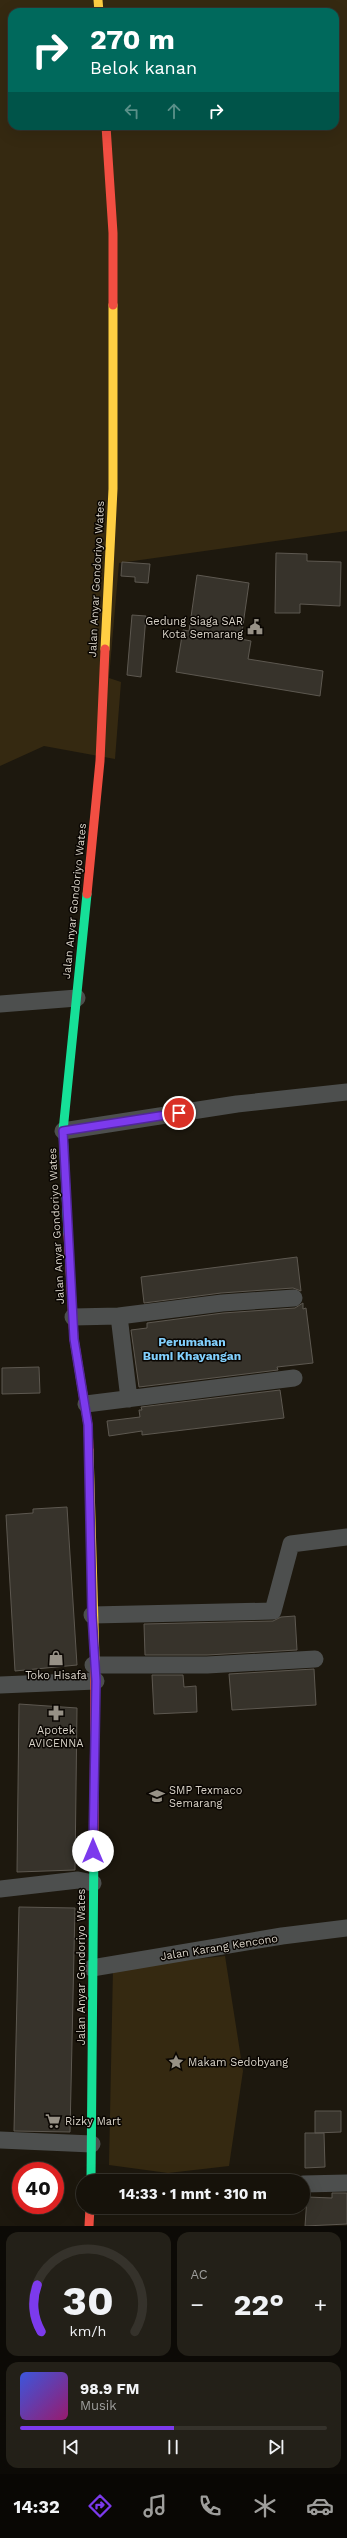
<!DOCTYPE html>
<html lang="id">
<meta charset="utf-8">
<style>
:root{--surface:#16120a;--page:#232018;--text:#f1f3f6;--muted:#9e9e9c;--line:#35322b;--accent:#7c3aed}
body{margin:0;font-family:"Work Sans",sans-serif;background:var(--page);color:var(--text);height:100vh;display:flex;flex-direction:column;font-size:15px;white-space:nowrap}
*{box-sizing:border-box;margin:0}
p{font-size:13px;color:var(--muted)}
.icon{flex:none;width:22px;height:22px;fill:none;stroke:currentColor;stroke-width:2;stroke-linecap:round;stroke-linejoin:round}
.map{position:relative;height:2226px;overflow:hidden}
.drawer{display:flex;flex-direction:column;gap:6px;padding:6px;background:#0c0a06;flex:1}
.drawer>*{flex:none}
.top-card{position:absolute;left:8px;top:8px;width:331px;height:122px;border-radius:12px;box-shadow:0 4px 16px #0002,0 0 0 1px var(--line);background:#00695c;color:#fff;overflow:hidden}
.speed{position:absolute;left:12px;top:2162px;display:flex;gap:8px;font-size:20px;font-weight:700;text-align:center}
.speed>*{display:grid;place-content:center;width:52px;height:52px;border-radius:50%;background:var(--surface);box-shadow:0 4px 16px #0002,0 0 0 1px var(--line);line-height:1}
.speed .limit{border:6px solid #d22;background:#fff;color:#111}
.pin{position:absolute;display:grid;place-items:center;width:34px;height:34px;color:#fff;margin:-17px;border:2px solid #fff;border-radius:50%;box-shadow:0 1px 4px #0007}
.me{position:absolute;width:44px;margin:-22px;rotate:0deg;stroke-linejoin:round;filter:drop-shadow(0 0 3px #0008)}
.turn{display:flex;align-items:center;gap:14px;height:84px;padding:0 16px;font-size:18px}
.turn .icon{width:52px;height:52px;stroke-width:2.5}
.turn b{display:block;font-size:28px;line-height:34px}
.lanes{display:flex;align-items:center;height:38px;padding:0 16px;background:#0003;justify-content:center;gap:20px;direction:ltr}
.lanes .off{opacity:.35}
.big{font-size:30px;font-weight:700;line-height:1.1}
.drawer .widget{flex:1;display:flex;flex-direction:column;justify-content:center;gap:6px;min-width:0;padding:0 14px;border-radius:12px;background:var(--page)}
.drawer .dial{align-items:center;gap:0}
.dial svg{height:104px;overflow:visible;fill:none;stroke:var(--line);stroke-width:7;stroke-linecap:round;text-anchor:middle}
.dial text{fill:var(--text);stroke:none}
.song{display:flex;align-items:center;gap:12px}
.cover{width:48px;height:48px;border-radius:6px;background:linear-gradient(135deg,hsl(230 70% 55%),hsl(320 70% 35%))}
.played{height:4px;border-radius:2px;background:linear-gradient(90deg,var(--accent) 50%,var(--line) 50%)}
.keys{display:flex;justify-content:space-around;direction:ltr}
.heat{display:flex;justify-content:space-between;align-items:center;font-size:22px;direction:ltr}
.drawer .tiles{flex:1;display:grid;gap:6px;grid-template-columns:1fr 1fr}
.widget:last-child{grid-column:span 2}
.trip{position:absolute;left:76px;top:2174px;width:234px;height:40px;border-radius:20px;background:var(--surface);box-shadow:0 4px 16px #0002,0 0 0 1px var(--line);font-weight:700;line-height:40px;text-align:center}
.tab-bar{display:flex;height:64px;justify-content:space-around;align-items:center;background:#090704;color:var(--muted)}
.tab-bar .icon{width:28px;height:28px}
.tab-bar .selected{color:var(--accent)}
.tab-bar b{font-size:18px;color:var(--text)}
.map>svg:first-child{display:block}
.green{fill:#352911;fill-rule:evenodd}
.building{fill:#37332b;stroke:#5d5850}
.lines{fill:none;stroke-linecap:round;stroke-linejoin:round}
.street{stroke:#4d4f4e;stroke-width:17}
.fast{stroke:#16e098;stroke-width:9}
.slow{stroke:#ffcf43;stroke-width:9}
.jam{stroke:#f24e42;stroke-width:9}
.route-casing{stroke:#51269a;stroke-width:10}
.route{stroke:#7c3aed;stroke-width:7}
.labels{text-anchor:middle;stroke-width:3;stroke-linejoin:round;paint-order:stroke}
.street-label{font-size:11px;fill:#d8d2c7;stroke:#0a0602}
.poi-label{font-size:11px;fill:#d8d2c7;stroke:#0a0602;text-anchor:start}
.neighbourhood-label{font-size:12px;font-weight:bold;fill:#82d0fd;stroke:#0a0602}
</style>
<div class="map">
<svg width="347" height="2226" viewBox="0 0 347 2226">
<rect width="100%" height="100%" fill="#1d180e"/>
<path class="green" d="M0,0H347V531L119,563L109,678L121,682L115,759L44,746L0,766ZM12,12H335V126H12Z
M225,1956L243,2071L229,2166L168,2173L109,2165L113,1968Z"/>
<path class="building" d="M276,553L307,554V561L341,562L340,606L300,604V613H275Z
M122,562L150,564L148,583L135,582V577L121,576Z
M197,575L249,583L241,639L251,641L248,659L323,671L320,696L176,672L183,630L189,631Z
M132,615L146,616L141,677L127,675Z
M297,1257L301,1291L293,1288L221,1293L144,1303L141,1277Z
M303,1303V1309L306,1308L313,1363L277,1367L278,1370L139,1387L131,1330L147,1328V1323L223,1313L295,1308Z
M39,1367L40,1393L2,1394V1368Z
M280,1390L284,1418L142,1435V1431L109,1436L107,1421L140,1417L139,1410H142L141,1407Z
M67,1507L77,1665L15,1671L6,1515L33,1513V1509Z
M295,1616L297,1650L207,1655H145L144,1624L273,1621L281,1617Z
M314,1669L316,1705L232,1710L229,1674Z
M152,1675H183L184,1687L196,1686L197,1712L154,1714Z
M19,1704L77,1708L75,1870L17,1872Z
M19,1907L75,1908L70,2132L14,2131Z
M315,2111H341V2132L315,2133Z
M305,2133H324L325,2167L305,2168Z
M332,2193H347V2224L305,2226L307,2197L332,2198Z"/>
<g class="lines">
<path class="street" d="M0,1004L77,998
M63,1131L237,1104L347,1092
M73,1317L119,1316
M129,1399L119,1316L222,1303L294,1298
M86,1404L294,1378
M92,1615L273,1611L291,1544L347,1537
M93,1665H207L315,1659
M0,1685L96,1681
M0,1889L78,1880L93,1883
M92,1968L282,1936L347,1928
M0,2140L92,2144
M303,2184L347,2183"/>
<path class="fast" d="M68,1234L63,1131L87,894
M91,2181L94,1842"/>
<path class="slow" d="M98,0L99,12
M105,649L113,489V305
M89,1450L95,1659"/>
<path class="jam" d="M106,126L113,233V305
M87,894L100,761L105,649
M68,1234L74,1339L88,1425L89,1450
M94,1842L95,1659
M89,2226L90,2207"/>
</g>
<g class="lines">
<defs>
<path id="route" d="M93,1851L96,1681L92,1615L88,1425L74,1339L63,1131L179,1113"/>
</defs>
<use href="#route" class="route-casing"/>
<use href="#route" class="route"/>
</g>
<defs>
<symbol id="civic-bare" viewBox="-9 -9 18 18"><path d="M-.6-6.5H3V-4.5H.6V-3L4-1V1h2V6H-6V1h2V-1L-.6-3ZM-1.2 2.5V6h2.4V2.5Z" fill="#979186" stroke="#0a0602" stroke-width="2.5" paint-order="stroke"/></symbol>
<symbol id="shop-bare" viewBox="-9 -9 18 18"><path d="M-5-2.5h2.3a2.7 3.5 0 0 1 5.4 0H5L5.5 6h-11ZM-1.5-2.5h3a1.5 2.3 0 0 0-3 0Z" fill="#979186" stroke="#0a0602" stroke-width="2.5" paint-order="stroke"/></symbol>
<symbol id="pharmacy-bare" viewBox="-9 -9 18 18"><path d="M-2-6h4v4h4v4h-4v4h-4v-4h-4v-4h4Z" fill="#979186" stroke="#0a0602" stroke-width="2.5" paint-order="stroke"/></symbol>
<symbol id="school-bare" viewBox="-9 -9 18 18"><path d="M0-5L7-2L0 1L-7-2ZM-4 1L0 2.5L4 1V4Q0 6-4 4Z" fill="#979186" stroke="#0a0602" stroke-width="2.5" paint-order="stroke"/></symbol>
<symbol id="sight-bare" viewBox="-9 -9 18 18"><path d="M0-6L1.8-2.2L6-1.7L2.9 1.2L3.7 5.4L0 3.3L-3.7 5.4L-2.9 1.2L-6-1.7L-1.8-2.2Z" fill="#979186" stroke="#0a0602" stroke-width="2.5" paint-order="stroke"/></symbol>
<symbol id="supermarket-bare" viewBox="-9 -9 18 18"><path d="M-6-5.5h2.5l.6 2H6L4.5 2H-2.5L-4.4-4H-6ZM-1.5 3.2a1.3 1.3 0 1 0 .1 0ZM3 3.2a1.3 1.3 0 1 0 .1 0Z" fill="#979186" stroke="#0a0602" stroke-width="2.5" paint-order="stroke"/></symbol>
</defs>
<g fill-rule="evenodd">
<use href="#civic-bare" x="244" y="616" width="22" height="22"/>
<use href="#shop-bare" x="45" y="1647" width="22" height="22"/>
<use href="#pharmacy-bare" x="45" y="1702" width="22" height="22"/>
<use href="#school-bare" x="146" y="1785" width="22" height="22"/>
<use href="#sight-bare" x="165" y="2051" width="22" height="22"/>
<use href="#supermarket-bare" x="42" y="2110" width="22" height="22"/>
</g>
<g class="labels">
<g class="street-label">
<text transform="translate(96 579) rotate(-87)" y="4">Jalan Anyar Gondoriyo Wates</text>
<text transform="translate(74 901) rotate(-84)" y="4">Jalan Anyar Gondoriyo Wates</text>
<text transform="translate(56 1226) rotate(-93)" y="4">Jalan Anyar Gondoriyo Wates</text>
<text transform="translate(219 1947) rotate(-9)" y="4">Jalan Karang Kencono</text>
<text transform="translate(81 1967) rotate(-90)" y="4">Jalan Anyar Gondoriyo Wates</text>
</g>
<g class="poi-label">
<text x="243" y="625" text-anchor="end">Gedung Siaga SAR<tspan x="243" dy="13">Kota Semarang</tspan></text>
<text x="56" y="1679" text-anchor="middle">Toko Hisafa</text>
<text x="56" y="1734" text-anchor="middle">Apotek<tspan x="56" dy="13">AVICENNA</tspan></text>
<text x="169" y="1794">SMP Texmaco<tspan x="169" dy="13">Semarang</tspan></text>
<text x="188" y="2066">Makam Sedobyang</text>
<text x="65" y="2125">Rizky Mart</text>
</g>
<g class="neighbourhood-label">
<text x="192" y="1346">Perumahan<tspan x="192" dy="14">Bumi Khayangan</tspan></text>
</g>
</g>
</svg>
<div class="speed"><div class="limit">40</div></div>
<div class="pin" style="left:179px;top:1113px;background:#d93025"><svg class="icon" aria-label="arrive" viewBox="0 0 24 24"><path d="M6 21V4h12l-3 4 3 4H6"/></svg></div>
<svg class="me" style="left:93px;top:1851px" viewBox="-20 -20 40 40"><circle r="19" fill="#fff"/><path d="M0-13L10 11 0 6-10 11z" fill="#7c3aed"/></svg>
<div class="trip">14:33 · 1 mnt · 310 m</div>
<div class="top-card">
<div class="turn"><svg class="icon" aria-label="right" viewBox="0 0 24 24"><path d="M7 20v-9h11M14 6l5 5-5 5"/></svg><div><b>270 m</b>Belok kanan</div></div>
<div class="lanes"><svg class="icon off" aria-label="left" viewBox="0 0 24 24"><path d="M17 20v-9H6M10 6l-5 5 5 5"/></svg><svg class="icon off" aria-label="ahead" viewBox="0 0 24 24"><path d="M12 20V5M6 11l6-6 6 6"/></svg><svg class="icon" aria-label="right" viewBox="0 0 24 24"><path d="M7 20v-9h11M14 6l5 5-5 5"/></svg></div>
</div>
</div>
<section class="drawer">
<div class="tiles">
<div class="widget dial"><svg viewBox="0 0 100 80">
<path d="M14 69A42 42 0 1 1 86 69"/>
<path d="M14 69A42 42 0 0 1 11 33" stroke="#7c3aed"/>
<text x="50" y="56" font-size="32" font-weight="700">30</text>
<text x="50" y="72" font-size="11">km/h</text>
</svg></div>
<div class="widget"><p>AC</p>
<div class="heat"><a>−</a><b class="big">22°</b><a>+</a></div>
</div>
<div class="widget">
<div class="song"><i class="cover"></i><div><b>98.9 FM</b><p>Musik</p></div></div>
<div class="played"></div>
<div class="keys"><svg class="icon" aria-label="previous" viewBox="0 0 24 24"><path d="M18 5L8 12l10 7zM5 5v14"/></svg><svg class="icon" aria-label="pause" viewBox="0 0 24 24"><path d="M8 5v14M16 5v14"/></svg><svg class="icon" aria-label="next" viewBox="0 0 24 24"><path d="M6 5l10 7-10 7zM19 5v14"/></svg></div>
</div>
</div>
</section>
<nav class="tab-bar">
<b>14:32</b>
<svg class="icon selected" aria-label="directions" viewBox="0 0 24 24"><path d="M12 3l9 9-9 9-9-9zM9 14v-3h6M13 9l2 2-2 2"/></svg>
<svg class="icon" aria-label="music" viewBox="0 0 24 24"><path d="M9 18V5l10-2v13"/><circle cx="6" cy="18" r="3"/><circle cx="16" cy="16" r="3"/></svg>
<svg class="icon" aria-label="phone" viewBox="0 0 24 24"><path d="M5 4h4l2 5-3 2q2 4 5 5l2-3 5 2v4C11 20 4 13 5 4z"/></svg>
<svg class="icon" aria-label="climate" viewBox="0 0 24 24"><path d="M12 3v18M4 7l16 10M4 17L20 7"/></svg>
<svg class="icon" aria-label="car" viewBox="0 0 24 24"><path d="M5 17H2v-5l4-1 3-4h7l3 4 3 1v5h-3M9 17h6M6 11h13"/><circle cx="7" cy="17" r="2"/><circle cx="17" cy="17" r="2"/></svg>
</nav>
